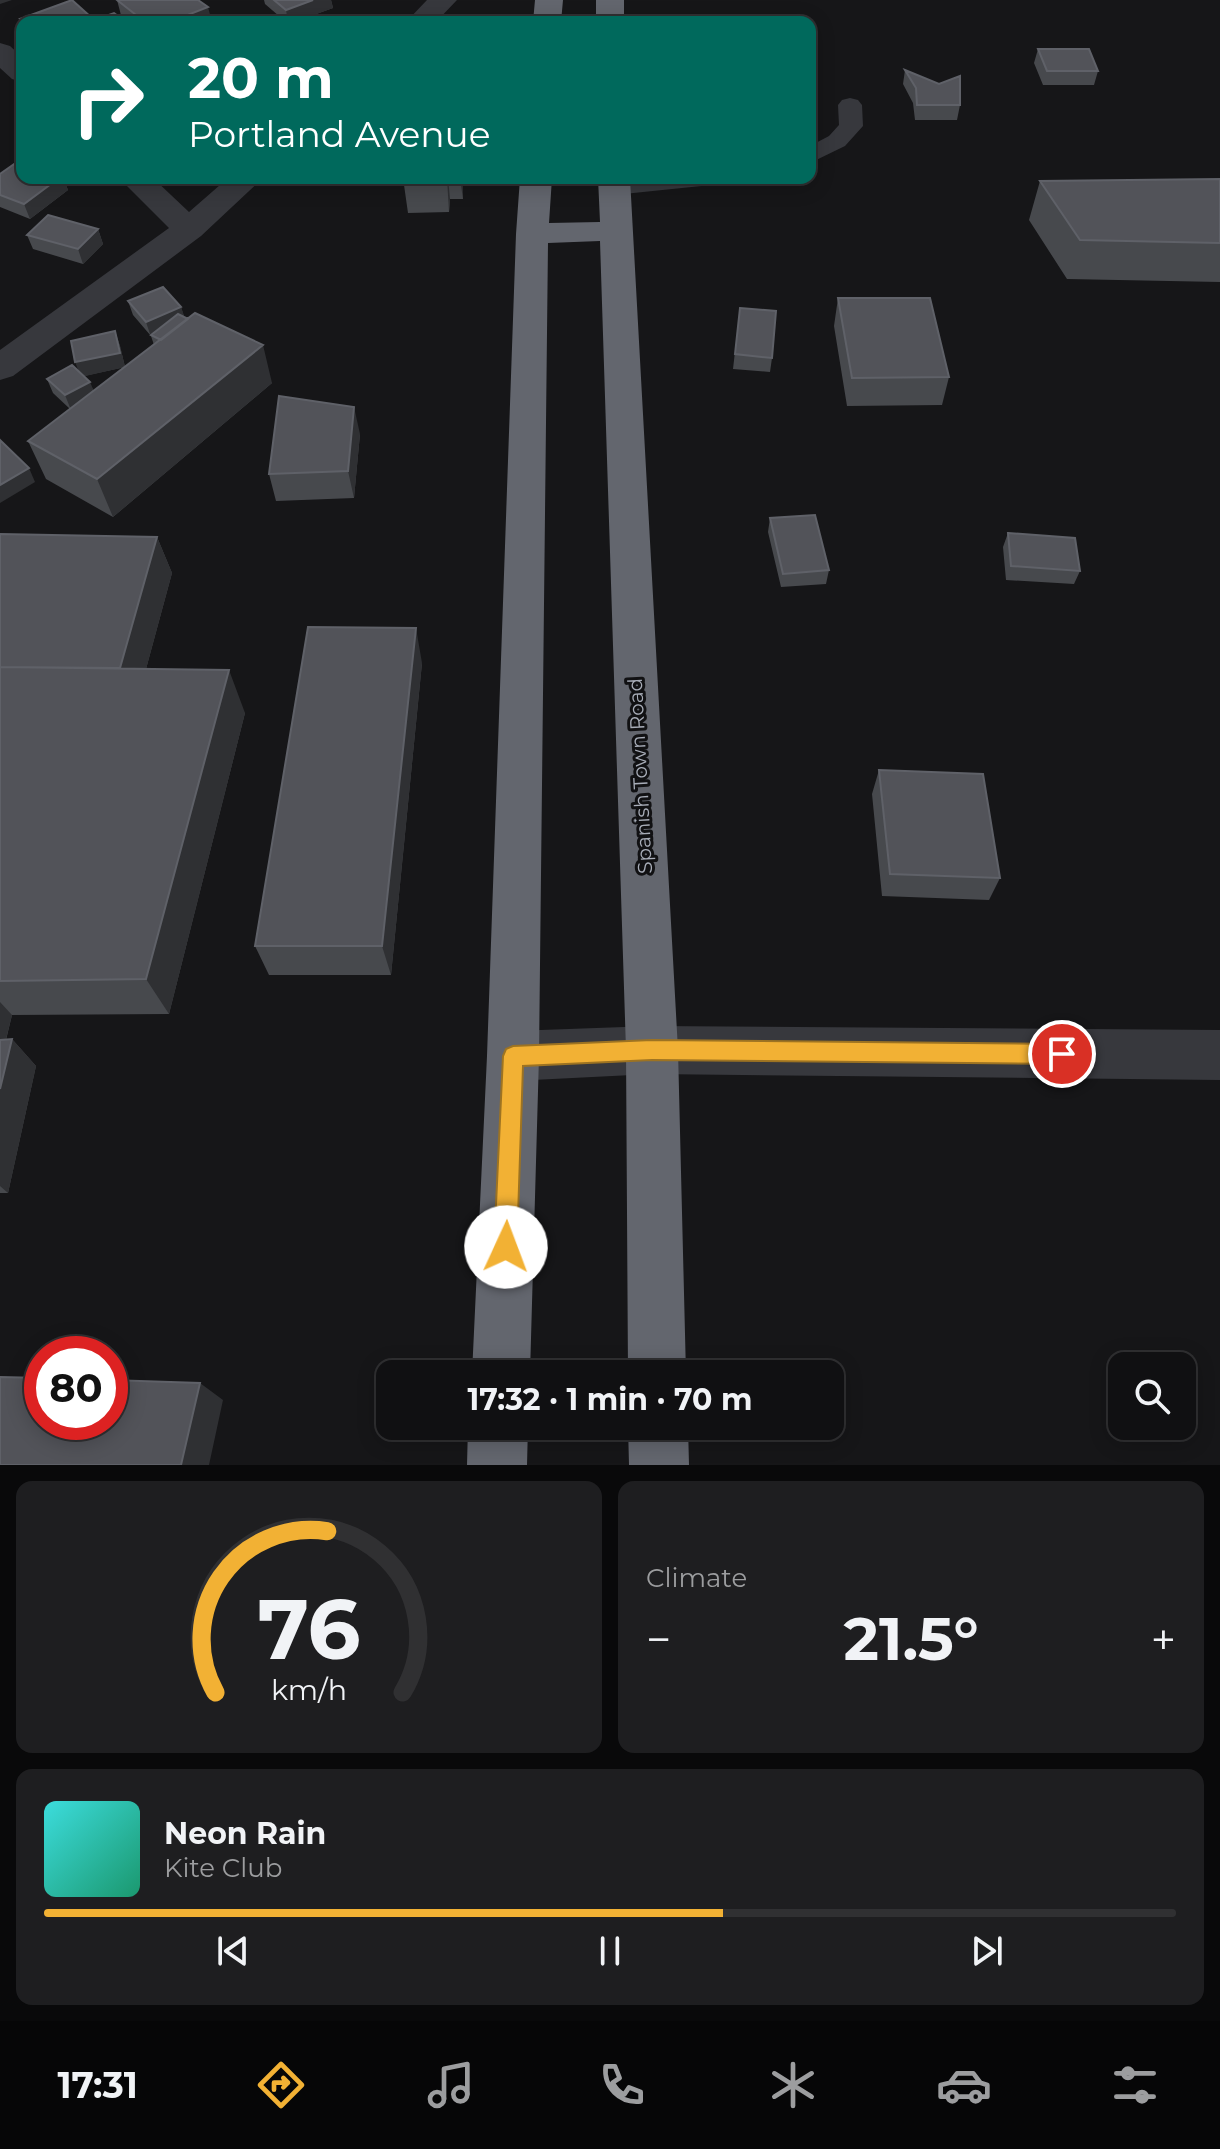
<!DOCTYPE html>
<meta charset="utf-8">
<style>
:root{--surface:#101012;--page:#1e1e20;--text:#f1f3f6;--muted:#9c9d9f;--line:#303032;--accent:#f2b134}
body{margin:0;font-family:Montserrat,sans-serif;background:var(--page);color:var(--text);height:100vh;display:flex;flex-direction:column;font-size:30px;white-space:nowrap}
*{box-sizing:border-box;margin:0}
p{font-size:26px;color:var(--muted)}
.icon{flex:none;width:44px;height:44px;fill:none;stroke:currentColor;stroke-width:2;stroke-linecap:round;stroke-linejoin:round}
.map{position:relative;height:1465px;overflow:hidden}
.side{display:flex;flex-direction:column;gap:16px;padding:16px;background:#09090a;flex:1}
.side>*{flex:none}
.guide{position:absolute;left:16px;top:16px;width:800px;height:168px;border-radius:16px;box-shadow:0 4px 20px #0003,0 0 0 2px var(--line);background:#00695c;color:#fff;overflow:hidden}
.buttons{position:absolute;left:1108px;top:1352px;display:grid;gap:16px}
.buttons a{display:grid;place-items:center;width:88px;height:88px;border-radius:16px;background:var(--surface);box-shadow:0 4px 20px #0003,0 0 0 2px var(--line);font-size:40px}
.speed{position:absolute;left:24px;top:1336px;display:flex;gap:16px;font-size:40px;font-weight:700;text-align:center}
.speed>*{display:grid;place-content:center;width:104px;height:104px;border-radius:50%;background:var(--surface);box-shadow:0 4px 20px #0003,0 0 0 2px var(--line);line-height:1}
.speed .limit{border:12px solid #d22;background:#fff;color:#111}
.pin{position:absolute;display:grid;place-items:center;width:68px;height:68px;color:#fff;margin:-34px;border:4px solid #fff;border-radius:50%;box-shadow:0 2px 8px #0007}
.me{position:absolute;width:88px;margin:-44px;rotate:2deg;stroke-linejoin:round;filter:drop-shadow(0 0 6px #0008)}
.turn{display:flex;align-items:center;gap:28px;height:168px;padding:0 40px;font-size:36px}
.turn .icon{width:104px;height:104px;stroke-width:2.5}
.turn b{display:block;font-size:56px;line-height:68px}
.big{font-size:60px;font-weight:700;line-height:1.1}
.side .card{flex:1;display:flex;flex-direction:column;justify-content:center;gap:12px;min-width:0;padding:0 28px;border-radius:16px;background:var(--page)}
.side .dial{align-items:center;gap:0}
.dial svg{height:208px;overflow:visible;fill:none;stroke:var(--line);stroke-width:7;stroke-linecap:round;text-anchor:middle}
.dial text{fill:var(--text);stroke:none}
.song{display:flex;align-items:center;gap:24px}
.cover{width:96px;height:96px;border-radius:12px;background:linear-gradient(135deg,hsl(180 70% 55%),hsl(160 70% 35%))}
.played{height:8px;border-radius:4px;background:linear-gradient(90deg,var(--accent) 60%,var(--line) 60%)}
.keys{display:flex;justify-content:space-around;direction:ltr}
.heat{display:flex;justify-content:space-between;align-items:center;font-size:44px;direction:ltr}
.side .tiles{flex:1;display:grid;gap:16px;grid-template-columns:1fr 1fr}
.card:last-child{grid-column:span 2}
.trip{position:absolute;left:376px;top:1360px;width:468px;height:80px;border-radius:16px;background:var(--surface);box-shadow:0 4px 20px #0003,0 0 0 2px var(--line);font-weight:700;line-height:80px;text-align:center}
.dock{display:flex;height:128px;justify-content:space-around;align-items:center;background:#060607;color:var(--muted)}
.dock .icon{width:56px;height:56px}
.dock .selected{color:var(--accent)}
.dock b{font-size:36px;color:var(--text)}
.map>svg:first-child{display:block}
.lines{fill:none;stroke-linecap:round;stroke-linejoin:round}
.lane{fill:#37383d;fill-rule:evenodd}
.street{fill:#37383d;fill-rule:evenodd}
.highway{fill:#63666e;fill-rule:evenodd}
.wall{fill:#47494d;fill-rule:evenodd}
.shaded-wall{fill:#2f3033}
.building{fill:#525359;stroke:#5f6168;stroke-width:2}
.route{fill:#f2b134;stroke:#9d7322;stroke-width:2}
.labels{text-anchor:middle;stroke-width:6;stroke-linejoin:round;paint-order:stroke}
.street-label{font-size:20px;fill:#a8adb8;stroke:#111113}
</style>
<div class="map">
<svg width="1220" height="1465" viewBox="0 0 1220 1465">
<rect width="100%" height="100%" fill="#161618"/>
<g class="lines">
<path class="lane" d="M850,98L858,100L862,105L863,126L845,146L810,163V146L829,136L839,125L838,105L842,100Z
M640,178H723L720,183L711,185L614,195L605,193L602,188L605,183Z"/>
<path class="street" d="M427,0H457L436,22H406Z
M0,43L10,46L22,57V82L12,79L0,68Z
M119,178H153L189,212L228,178H263L201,236L13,376L0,380V350L169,228Z
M652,1026L1220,1030V1080L652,1074L513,1081L495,1073L487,1056L495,1039L513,1031Z"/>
<path class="highway" d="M535,0H563L561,22H533Z
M596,0H624V22H596Z
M520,178H552L549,223L600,222L598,178H630L678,1050L686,1374H628L626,1050L600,241L548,243L539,1056L530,1374H472L487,1056L516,234Z
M468,1426H528L527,1465H467Z
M628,1426H688L689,1465H629Z"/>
</g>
<path class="wall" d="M117,0L212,22H22V26L20,19L94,20L122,19Z
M264,0H331L333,8L294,22H286L265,4Z
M1038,49L1098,71L1094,85H1043L1034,63Z
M905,70L960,105L957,120H915L913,103L903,84Z
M0,174L22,178H63L68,190L30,219L0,207Z
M405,178H463V199H450L449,212L408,213L404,185Z
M1220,179V282L1067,279L1029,220L1040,181Z
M98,229L103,244L83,264L33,249L27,235Z
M838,298L949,377L942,405L847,406L834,326Z
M128,301L181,307L184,317L272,383L113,517L46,479L28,441L70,409L53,393L47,379L79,372L115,331L120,346L125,367L154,345L151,336L133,315ZM125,367L94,391L84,376Z
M740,308L772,358L770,372L733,369Z
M360,434L354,498L276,501L269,474Z
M770,518L829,570L826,584L781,587L768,532Z
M1008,533L1080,571L1074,584L1006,580L1003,547Z
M0,534L157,537L172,573L146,669L245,713L169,1014L12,1015L6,1040L12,1039L36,1066L8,1193H0Z
M422,663L391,975H269L255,946Z
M879,770L1000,878L989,900L882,896L872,794Z"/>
<path class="shaded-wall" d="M0,0H12L0,4Z
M313,0H331L333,8L294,22H288L286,10Z
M208,7L212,22H170Z
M59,178H63L68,190L30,219L24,204Z
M447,178H448L450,199L449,212Z
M460,178H463V199Z
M98,229L103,244L83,264L78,249Z
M181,307L186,321L151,335V337L146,322Z
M115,331L120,346L125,367L81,377L75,362Z
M263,345L272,383L113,517L97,479Z
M90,382L96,396L71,410L65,395Z
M354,407L360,434L354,498L348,471Z
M29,468L35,482L0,503V485Z
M157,537L172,573L136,706L119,671Z
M416,628L422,663L391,975L382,946Z
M229,670L245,713L169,1014L146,979Z
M0,1002L12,1015L3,1051L0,1048Z
M12,1039L36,1066L8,1193L0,1186V1089Z
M200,1383L223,1400L209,1465H181Z"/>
<path class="building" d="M72,0L93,19L85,22H23L20,19Z
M117,0H198L208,7L170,22H145Z
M274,0H313L286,10Z
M114,13L126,22H89Z
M1038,49H1089L1098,71H1047Z
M905,70L939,84L960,76V105H917L916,88Z
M20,160L22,161V178H59L24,204L0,195V174Z
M405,178H447L446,185H404Z
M1220,179V243L1080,240L1040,181Z
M48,215L98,229L78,249L27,235Z
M163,287L181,307L146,322L128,301Z
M838,298H930L949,377L852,378Z
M740,308L776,311L772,358L735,354Z
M195,313L263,345L97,479L28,441Z
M178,314L188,319L161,340L151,335Z
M115,331L120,353L75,362L71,341Z
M72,365L90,382L65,395L47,379Z
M279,396L354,407L348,471L269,474Z
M0,440L29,468L0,485Z
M815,515L829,570L783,574L770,518Z
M1008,533L1075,538L1080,571L1011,566Z
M0,534L157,537L120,668L0,667Z
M308,627L416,628L382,946H255Z
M0,667L229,670L146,979L0,981Z
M879,770L983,774L1000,878L890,874Z
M12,1039L0,1089V1040Z
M0,1377L42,1378V1422H110V1380L200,1383L181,1465H0Z"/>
<path class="route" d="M652,1040L1062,1044L1070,1047L1073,1054L1070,1061L1062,1064L652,1060L523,1066L517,1247L514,1255L506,1258L497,1255L494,1247L503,1056L506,1049L513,1046Z"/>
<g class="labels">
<g class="street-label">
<text transform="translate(640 776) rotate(-93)" y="7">Spanish Town Road</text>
</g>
</g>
</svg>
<div class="buttons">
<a><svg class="icon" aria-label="search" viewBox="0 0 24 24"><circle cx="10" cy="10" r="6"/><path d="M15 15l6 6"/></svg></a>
</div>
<div class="speed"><div class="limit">80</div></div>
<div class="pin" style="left:1062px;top:1054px;background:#d93025"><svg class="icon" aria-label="arrive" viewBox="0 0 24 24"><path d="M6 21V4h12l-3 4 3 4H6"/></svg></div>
<svg class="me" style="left:506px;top:1247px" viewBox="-20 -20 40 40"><circle r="19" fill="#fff"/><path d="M0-13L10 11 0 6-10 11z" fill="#f2b134"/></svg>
<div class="trip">17:32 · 1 min · 70 m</div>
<div class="guide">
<div class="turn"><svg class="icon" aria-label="right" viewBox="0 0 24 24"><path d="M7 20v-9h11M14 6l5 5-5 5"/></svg><div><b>20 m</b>Portland Avenue</div></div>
</div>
</div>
<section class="side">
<div class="tiles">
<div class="card dial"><svg viewBox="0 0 100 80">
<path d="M14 69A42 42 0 1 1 86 69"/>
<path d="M14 69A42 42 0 0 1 57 7" stroke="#f2b134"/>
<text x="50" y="56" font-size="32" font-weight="700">76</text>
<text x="50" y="72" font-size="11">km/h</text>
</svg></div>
<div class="card"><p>Climate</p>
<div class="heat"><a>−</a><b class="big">21.5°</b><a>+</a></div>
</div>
<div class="card">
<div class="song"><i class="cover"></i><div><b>Neon Rain</b><p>Kite Club</p></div></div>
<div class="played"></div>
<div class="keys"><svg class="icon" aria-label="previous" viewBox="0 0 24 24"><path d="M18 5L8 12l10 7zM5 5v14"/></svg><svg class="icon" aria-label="pause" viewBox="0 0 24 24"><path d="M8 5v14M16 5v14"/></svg><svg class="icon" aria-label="next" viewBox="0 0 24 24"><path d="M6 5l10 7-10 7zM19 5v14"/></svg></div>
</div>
</div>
</section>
<nav class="dock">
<b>17:31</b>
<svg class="icon selected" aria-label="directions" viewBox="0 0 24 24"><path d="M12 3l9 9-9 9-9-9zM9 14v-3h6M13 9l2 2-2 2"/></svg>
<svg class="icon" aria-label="music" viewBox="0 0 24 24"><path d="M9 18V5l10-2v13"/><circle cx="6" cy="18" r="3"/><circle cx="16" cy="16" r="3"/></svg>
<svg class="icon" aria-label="phone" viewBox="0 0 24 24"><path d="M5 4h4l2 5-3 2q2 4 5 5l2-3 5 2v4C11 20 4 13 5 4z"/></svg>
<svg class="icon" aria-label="climate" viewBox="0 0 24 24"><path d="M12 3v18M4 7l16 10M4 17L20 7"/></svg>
<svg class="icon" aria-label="car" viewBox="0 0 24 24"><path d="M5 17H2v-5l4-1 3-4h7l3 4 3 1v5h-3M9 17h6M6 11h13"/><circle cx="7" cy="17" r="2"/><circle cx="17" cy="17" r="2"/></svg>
<svg class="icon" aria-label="filters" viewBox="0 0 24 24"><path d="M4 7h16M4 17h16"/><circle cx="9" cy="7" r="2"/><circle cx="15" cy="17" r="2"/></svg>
</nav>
